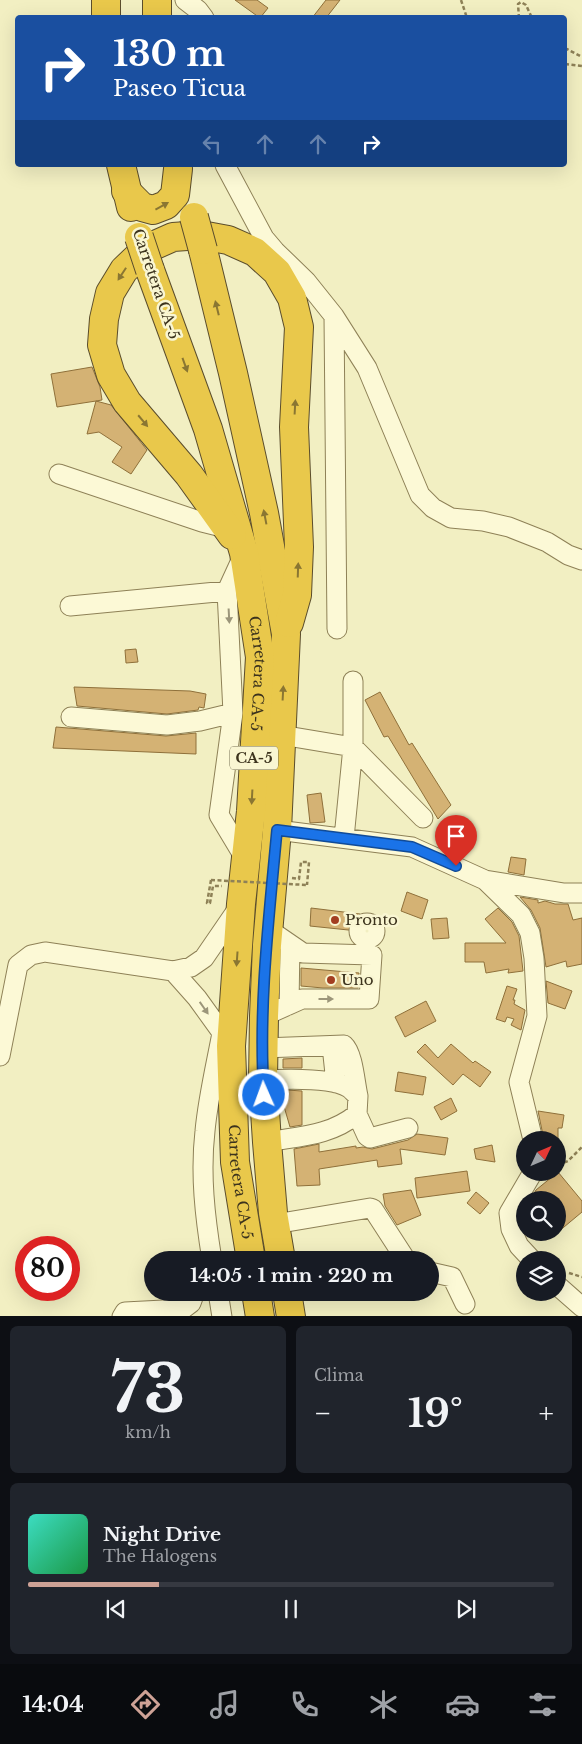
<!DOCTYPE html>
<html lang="es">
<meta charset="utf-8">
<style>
:root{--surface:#171b24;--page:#20242c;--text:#f1f3f6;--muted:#9ea1a6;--line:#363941;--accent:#cea296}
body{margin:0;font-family:"Libre Baskerville",serif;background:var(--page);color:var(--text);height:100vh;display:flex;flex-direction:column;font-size:19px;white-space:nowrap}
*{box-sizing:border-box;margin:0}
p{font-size:16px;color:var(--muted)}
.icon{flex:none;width:28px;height:28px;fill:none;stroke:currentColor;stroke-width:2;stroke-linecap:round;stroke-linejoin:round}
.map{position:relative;height:1316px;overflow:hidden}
.sheet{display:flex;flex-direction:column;gap:10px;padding:10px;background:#0d0f14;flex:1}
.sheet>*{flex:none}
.hud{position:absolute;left:15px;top:15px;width:552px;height:152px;border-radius:5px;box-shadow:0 5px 20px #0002;background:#1a4fa0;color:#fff;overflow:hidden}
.needle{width:32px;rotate:46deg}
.fabs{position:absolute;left:516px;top:1131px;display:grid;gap:10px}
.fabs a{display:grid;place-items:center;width:50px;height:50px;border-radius:50%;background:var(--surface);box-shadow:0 5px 20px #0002;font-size:25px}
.speed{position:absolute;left:15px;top:1236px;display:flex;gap:10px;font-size:25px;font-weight:700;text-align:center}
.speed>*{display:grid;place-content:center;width:65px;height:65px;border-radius:50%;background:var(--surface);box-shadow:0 5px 20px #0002;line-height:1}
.speed .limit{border:8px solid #d22;background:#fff;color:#111}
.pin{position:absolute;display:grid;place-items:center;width:42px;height:42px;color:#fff;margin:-51px -21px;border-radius:50% 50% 50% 0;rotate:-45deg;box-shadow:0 0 5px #0007}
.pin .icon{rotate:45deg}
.me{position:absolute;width:55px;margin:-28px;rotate:358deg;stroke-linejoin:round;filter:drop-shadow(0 0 4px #0008)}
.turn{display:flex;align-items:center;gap:18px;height:105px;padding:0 15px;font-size:22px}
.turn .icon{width:65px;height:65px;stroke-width:2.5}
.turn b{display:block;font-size:35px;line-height:42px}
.lanes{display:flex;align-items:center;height:48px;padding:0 15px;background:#0003;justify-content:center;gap:25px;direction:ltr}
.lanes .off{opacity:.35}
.big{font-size:38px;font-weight:700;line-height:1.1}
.sheet .card{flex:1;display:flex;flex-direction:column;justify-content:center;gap:8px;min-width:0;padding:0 18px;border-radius:8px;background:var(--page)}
.sheet .dial{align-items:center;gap:0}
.dial b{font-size:65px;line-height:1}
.song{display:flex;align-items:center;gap:15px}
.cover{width:60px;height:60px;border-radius:8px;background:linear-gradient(135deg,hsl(170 70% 55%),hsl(140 70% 35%))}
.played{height:5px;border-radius:2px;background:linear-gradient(90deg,var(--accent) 25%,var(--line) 25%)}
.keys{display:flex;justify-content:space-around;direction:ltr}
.heat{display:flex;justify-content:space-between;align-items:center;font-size:28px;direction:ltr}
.sheet .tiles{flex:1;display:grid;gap:10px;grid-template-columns:1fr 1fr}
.card:last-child{grid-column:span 2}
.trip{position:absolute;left:144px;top:1251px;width:295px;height:50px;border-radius:25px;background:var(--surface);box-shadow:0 5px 20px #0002;font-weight:700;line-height:50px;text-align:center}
.tab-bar{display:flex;height:80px;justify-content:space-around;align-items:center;background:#090b0e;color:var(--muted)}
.tab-bar .icon{width:35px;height:35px}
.tab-bar .current{color:var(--accent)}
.tab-bar b{font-size:22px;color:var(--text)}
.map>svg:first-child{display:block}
.building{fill:#d4b274;stroke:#8f703a}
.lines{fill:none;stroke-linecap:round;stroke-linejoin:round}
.minor-casing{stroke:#8e8157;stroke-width:21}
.highway-casing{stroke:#5b4d2c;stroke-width:30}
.path{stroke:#8e8157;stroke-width:2.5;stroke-dasharray:4 2.5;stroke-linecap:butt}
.minor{stroke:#fcf9d6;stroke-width:19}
.highway{stroke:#e9c84b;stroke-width:28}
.highway-bridge-casing{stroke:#5b4d2c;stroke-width:30;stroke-linecap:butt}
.path-bridge{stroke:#8e8157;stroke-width:2.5;stroke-dasharray:4 2.5;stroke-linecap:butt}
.highway-bridge{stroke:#e9c84b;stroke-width:28}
.oneway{fill:#8a7632}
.oneway2{fill:#9c967a}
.route-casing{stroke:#114b97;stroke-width:12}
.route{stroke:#1a73e8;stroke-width:9}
.poi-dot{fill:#a33e21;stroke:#f9f6d2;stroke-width:2}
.labels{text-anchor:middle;stroke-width:5;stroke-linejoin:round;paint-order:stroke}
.shield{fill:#f9f6d2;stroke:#756e53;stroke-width:1}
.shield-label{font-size:14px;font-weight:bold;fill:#3c331d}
.street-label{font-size:15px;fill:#3c331d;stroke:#f9f6d2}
.poi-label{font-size:15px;fill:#3c331d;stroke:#f9f6d2;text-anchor:start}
</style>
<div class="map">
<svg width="582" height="1317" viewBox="0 0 582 1317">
<rect width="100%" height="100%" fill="#f2efc2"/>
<path class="building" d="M235,0H257L268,8L260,18Z
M326,0H340L326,18H312Z
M92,367L100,387L102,400L96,401L111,405L147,450L131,474L112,462L122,447L99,432L87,434L96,401L57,407L51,374Z
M136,649L138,662L126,663L125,650Z
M74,687L190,691L206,694L204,708L199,707L198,710L167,714L77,706Z
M380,692L409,745L412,743L451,805L438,819L388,736L384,737L365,700Z
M56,727L166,736L196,733V754L53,748Z
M321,793L325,822L310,823L307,795Z
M451,832L465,840L460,850L445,841Z
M511,857L526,859L524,875L508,872Z
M407,892L428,900L422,919L401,911Z
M520,897L538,900V903L545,901L555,904H568L573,920L582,918V964L567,967L566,961L546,967L540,928L531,910Z
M311,908L360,914L358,931L310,926Z
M498,908L512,922L519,936L523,971L508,973L509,969L486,973L484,962H465V943H506L485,919Z
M447,918L449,938L433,939L431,919Z
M301,968L359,973L358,988H323L301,986Z
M546,981L572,991L565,1009L548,1003Z
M507,986L517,989L513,1000H515L514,1004L525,1010L521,1030L511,1025L514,1019L507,1017L505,1022L496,1019Z
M426,1001L436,1021L405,1037L395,1017Z
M425,1044L438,1058L451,1044L473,1063L475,1061L491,1072L480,1087L463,1074L453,1085L417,1052Z
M302,1058V1068H283V1059Z
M398,1072L426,1077L423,1095L395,1091Z
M287,1090L302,1091V1125L290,1127L283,1103Z
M451,1098L457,1111L441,1120L434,1107Z
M538,1111L564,1115L562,1128H558V1140H544Z
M417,1134L448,1138L445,1155L400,1149L402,1164L378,1167L377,1160L319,1169L320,1185L297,1186L294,1149L319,1144V1152L356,1146V1148L363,1147L372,1149L408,1140Z
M492,1145L495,1162L476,1159L474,1149Z
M467,1171L470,1191L417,1198L415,1178Z
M558,1172L582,1201V1212L558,1232V1200H530L536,1190Z
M411,1190L421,1215L397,1225L385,1206L383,1194Z
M476,1192L489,1203L480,1214L467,1203Z"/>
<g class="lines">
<defs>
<path id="minor" d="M185,0L198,10L204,18
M225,165L264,238L275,251L306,281L334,316L367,368L420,495L433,508L451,518L483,521L509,527L547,542L568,555L582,560
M334,316L337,629
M59,474L202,522L226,528
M244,554L227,591L233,713L219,815L246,860
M70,606L227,591
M71,717L167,725L200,721L233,713
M281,735L353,747L423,818
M277,830L412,847L485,880L564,893H582
M344,838L353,747V681
M485,880L521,915L530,933L534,958L537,1016L519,1082L533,1140
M359 931a8 8 0 1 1 16 0a8 8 0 1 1-16 0Z
M173,971L197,998L228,1041
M289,1005L290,944
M264,1016L302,999H369L372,955L303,953L268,929
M332,1046L336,1083
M263,1048L344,1045C353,1053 355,1083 358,1096
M0,1056L18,965L31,955L45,952L173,971L191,967L204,958L239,907
M263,1080C283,1079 332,1077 349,1088C352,1090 355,1094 358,1096L357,1114C330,1136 300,1136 267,1142
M357,1114L367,1136L370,1138L408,1128
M275,1224L370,1208L373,1209L406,1260
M212,1260C205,1217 200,1174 205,1131C208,1098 216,1065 222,1033
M532,1260L519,1246L511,1229L509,1213L533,1172
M430,1272L452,1277L465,1304
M558,1286L582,1307
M218,1292L222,1317
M122,1317L125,1312L183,1309L191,1303L195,1292"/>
<g id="highway">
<path d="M106,0V18"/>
<path d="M157,0V18"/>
<path d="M121,165L131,207"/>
<path d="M126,191L142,207L153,210L166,205L175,195L178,169"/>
<path d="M203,250L233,373L264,513L286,634L277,830L267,945L264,1016L263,1080L267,1142L273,1213L281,1260"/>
<path id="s1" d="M150,270L208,429L244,553L260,657L251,811L241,904L231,1046L235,1162L251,1260"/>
<path d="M232,535L189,475L127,402L111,375L102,345L104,319L110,293L124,270L146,249L173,237L201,235L228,240L255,252L277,272L292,298L299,327L294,427L299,547L297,595L289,623"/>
<path d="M256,1292L260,1317"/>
<path d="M287,1292L291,1317"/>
</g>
</defs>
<use href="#minor" class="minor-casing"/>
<use href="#highway" class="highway-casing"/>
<path class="path" d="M461,0L467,18
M519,18L518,4L521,2L526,5L532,18
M565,48L582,57
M565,64L582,66
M292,878L299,879L301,862H309L307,885
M211,880L207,903H210L213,886H222
M558,1165L568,1161L582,1147
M569,1273L582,1277"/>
<use href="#minor" class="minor"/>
<use href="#highway" class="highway"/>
<defs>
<path id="highway-bridge" d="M194,217L203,250
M139,237L150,270"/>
</defs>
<use href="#highway-bridge" class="highway-bridge-casing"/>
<path class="path-bridge" d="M211,880L307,885"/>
<use href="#highway-bridge" class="highway-bridge"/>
</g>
<defs><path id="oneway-solid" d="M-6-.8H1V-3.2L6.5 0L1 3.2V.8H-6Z" transform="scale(1.25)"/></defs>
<g class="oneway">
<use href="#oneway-solid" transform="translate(162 206) rotate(-29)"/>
<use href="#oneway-solid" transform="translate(122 274) rotate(123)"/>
<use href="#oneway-solid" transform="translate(217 308) rotate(-104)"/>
<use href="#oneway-solid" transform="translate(185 365) rotate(70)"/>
<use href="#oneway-solid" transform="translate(295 407) rotate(-87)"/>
<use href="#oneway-solid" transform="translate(143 421) rotate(50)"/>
<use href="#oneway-solid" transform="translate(265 517) rotate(-101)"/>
<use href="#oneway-solid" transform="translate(298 570) rotate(-88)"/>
<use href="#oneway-solid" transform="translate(283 693) rotate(-87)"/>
<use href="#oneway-solid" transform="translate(252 797) rotate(93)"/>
<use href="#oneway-solid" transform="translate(237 959) rotate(94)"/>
</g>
<g class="oneway2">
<use href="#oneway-solid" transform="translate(229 616) rotate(87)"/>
<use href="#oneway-solid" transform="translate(326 999)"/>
<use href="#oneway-solid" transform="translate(204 1008) rotate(55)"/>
</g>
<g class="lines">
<defs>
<path id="route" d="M264,1095C258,1008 269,917 277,830L412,847L456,866"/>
</defs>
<use href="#route" class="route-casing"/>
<use href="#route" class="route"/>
</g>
<g class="poi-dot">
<circle cx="335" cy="920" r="5"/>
<circle cx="331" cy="980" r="5"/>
</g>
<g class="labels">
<rect class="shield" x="230" y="746.5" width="48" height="23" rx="4"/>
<g class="shield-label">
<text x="254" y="763">CA-5</text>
</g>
<g class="street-label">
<text transform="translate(156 284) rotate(71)" y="5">Carretera CA-5</text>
<text dy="5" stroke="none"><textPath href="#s1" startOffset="420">Carretera CA-5</textPath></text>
<text dy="5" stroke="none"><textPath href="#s1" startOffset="930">Carretera CA-5</textPath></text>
</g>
<g class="poi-label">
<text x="345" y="925">Pronto</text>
<text x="341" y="985">Uno</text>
</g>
</g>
</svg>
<div class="fabs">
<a><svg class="needle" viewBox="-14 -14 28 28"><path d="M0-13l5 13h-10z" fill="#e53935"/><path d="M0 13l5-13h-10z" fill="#9ea1a6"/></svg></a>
<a><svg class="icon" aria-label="search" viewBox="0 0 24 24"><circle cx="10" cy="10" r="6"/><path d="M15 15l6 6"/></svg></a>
<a><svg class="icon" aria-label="layers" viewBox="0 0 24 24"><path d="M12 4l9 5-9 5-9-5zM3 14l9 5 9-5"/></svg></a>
</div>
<div class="speed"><div class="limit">80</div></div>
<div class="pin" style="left:456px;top:866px;background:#d93025"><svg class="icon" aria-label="arrive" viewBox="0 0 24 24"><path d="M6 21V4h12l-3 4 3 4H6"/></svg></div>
<svg class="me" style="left:264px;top:1095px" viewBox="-20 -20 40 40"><circle r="17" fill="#1a73e8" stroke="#fff" stroke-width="3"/><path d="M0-11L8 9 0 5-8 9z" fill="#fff"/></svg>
<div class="trip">14:05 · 1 min · 220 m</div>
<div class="hud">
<div class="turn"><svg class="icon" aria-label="right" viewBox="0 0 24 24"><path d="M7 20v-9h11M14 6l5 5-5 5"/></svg><div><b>130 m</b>Paseo Ticua</div></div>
<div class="lanes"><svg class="icon off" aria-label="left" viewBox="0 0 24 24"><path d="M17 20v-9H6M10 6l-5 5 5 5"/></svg><svg class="icon off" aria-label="ahead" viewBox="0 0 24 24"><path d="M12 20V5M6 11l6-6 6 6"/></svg><svg class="icon off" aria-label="ahead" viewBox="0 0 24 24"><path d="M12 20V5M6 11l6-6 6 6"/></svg><svg class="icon" aria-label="right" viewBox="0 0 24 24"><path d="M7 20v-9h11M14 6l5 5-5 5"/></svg></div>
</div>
</div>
<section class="sheet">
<div class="tiles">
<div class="card dial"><b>73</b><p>km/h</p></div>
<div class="card"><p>Clima</p>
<div class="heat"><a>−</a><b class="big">19°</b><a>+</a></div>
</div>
<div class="card">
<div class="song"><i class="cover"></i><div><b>Night Drive</b><p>The Halogens</p></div></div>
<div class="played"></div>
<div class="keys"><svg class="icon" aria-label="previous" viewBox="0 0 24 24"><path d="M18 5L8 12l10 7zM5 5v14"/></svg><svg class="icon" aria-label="pause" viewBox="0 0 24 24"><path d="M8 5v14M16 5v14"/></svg><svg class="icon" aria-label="next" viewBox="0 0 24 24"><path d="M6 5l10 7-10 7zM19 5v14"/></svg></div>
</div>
</div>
</section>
<nav class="tab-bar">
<b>14:04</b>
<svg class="icon current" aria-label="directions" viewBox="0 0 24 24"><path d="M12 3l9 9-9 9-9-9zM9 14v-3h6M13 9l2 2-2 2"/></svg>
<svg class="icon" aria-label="music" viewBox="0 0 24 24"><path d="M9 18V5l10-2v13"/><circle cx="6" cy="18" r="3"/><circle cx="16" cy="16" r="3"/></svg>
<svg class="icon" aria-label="phone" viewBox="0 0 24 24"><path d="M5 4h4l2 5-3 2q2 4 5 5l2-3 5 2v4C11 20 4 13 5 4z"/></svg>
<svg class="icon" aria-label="climate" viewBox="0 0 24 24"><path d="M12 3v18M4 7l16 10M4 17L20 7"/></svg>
<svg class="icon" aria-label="car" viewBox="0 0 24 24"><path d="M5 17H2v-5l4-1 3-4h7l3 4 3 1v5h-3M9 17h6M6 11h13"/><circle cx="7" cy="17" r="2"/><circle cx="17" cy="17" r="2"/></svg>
<svg class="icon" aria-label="filters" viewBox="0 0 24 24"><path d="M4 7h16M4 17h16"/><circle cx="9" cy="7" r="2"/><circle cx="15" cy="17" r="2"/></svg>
</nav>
